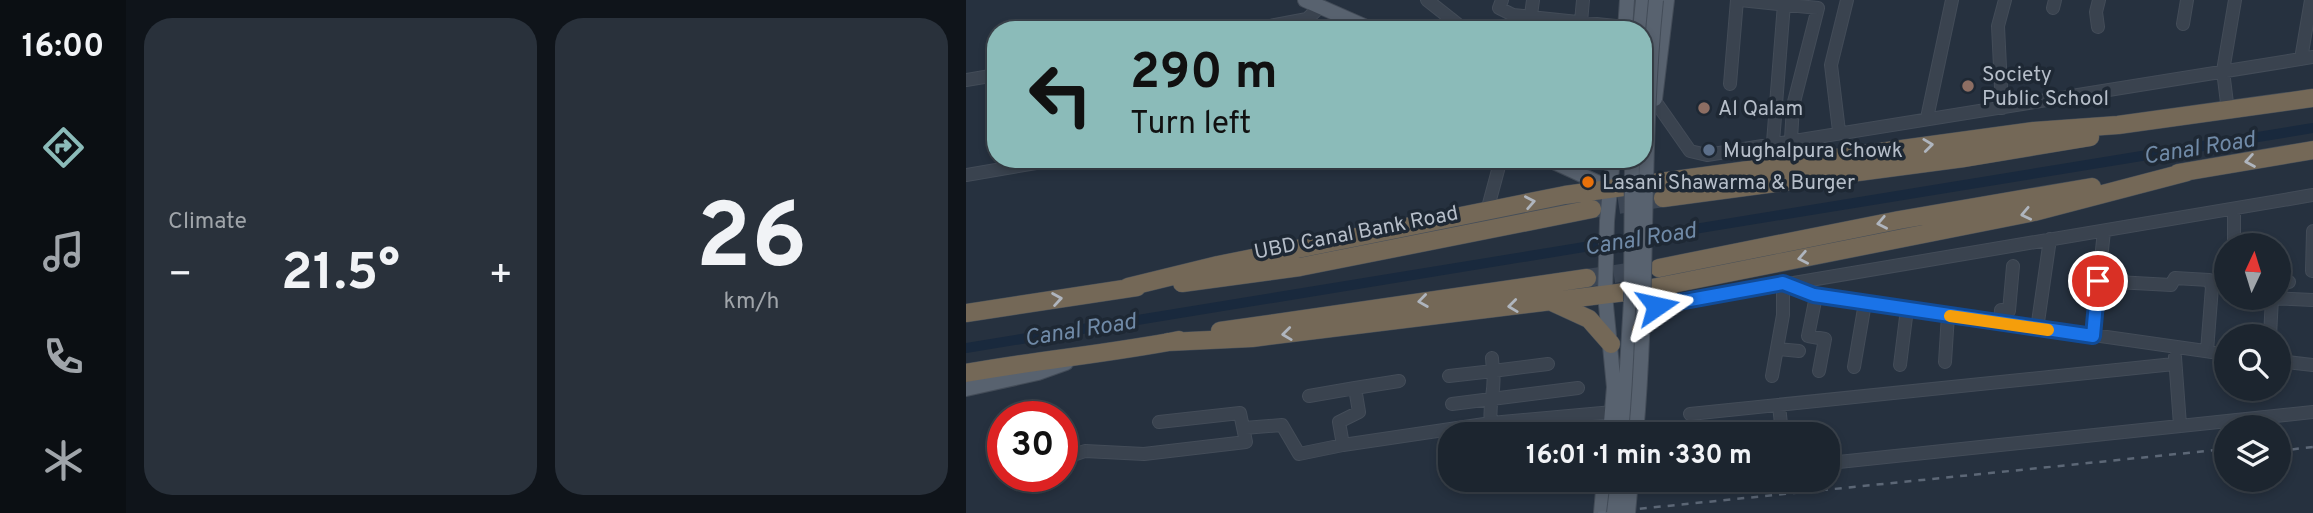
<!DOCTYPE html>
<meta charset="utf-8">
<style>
:root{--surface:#1c252f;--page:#29313b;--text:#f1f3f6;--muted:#a0a5aa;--line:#3a424b;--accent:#8bbbb9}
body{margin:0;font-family:Overpass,sans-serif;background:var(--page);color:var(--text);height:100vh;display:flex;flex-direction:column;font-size:26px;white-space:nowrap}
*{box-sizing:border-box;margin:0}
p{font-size:23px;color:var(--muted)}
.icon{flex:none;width:38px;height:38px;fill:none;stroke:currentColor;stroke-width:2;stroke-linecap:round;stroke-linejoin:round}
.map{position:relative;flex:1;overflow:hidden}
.sheet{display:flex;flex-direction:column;gap:18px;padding:18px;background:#0f141a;width:840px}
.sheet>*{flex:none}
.guide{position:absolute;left:21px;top:21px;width:665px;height:147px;border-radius:28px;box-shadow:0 4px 10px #0003,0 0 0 2px var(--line);background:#8bbbb9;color:#111;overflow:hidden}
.needle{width:46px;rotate:4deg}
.fabs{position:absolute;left:1248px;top:233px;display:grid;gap:14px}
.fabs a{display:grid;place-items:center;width:77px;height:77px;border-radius:50%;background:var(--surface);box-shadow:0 4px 10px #0003,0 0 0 2px var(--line);font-size:35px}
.speed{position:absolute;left:21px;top:401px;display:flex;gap:14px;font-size:35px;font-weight:700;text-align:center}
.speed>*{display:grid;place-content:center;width:91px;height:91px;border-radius:50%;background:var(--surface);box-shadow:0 4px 10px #0003,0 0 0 2px var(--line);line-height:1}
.speed .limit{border:10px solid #d22;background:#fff;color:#111}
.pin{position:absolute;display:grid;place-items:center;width:60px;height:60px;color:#fff;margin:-30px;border:4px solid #fff;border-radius:50%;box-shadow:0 2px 7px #0007}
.me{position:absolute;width:77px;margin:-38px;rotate:79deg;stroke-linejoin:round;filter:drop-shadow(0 0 5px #0008)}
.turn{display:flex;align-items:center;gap:24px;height:147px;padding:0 28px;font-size:32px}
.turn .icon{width:91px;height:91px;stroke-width:2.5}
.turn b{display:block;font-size:49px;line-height:60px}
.big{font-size:52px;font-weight:700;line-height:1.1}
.sheet .card{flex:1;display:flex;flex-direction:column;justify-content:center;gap:10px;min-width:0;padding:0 24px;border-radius:28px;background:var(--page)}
.sheet .dial{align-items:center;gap:0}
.dial b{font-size:91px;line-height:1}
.heat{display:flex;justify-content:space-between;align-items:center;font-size:38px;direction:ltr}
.sheet .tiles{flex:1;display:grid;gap:18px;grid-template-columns:repeat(2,1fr)}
.trip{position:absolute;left:472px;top:422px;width:402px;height:70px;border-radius:28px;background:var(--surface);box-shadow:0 4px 10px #0003,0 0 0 2px var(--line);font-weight:700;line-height:70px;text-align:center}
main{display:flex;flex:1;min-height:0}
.dock{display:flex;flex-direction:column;width:126px;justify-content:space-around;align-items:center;background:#0b0f13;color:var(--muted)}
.dock .icon{width:49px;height:49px}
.dock .selected{color:var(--accent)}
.dock b{font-size:32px;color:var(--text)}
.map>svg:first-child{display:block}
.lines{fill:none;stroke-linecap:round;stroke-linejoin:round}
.canal{stroke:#19293d;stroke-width:10}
.highway-tunnel{stroke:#3c4654;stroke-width:18;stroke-dasharray:18 9;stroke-linecap:butt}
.minor-casing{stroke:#434c58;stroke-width:14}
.major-casing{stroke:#434c58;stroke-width:16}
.highway-casing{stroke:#454e59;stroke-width:19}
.minor{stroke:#3a434f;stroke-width:12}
.major{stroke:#58626f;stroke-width:14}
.highway{stroke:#746857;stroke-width:18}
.rail{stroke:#5c6776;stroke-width:2.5;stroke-dasharray:7 7;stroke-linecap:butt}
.major-bridge-casing{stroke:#434c58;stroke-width:16;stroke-linecap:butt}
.major-bridge{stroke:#58626f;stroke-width:14}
.oneway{stroke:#afb5be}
.route-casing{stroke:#114b97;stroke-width:18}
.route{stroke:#1a73e8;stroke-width:12}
.slow{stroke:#f59e0b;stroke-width:12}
.education-dot{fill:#8d6e63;stroke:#1e2834;stroke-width:2.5}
.service-dot{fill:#5c6f8a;stroke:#1e2834;stroke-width:2.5}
.food-dot{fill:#e8710a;stroke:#1e2834;stroke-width:2.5}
.labels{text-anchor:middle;stroke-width:7;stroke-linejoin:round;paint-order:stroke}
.poi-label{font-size:21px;fill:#b6bec9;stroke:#1e2834;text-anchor:start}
.street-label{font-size:21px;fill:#b6bec9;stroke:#1e2834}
.water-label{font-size:23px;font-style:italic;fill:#708aa7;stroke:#1e2834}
</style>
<main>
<nav class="dock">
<b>16:00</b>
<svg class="icon selected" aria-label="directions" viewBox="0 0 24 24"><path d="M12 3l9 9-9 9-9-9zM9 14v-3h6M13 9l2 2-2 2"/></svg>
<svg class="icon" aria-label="music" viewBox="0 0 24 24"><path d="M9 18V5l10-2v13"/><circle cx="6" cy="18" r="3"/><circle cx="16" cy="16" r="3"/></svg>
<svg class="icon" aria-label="phone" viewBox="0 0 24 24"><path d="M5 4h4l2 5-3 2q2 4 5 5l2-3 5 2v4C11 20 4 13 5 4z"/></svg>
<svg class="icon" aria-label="climate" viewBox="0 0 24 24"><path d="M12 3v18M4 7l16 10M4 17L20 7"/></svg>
</nav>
<section class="sheet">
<div class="tiles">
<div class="card"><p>Climate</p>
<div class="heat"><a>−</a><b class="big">21.5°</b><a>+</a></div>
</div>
<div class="card dial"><b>26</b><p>km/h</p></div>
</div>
</section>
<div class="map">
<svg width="1347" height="513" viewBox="0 0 1347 513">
<rect width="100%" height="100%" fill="#26313f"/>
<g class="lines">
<path class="canal" d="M0,348L1347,128"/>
<path class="highway-tunnel" d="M626,209L697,198
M621,278L682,269"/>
<defs>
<path id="minor" d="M461,0L499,30
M536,0L533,8L547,15L659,27
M774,0L852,8L827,106L825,139
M1087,8L1089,0
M615,22L617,0
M1217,24L1221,0
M1132,27L1130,12L1133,0
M282,30L341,19L355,6
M563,30L567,0
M1335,59L1345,0
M0,80L30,75
M764,84L771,0
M689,101L724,151L741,155L1347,57
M1036,108L1032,26L1039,0
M1262,111L1257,71L1269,0
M961,118L986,0
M873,131L865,65L881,0
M807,142L818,4
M0,175L94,159
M1268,209V245
M521,211L535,159
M1346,271L1347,231
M1132,281L1205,285L1209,278L1243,280L1246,287L1241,351
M1312,283L1323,282
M850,296L842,336L859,339L853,371
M1306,298L1347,300
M691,306L1347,195
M1034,323L1035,310L1043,311L1047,266
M1071,329L1084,239
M1127,336L1138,231
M1304,336L1306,298
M811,349L833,351
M1209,357L1214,425
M1312,361L1347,365
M979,362L982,315
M934,365L941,309
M888,367L899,303
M483,376L527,371L526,358
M806,376L817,315V283L847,295L1260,354
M389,388L433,381
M343,396L389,388L393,412L373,422L377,445L525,423L647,412
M486,404L612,388
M813,405L816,434
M724,414L1208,364
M525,423C522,403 530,391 527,371L582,364
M278,428L316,425L333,454L377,445
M96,459L119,451L178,454L280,442L274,413L193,422
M863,463L1347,412
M34,465H37
M670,484L709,480"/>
<path id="major" d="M339,0L407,30
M659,30L661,0
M674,30L677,0
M689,99L701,0
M581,159L644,188
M0,389L72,373L100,363
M644,434L648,387L639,295L641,221L647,159
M657,434L665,301
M635,513L638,480"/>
<path id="highway" d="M1212,173L1347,150
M697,198L998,158L1124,137
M693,268L933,220L1126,187
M216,283L334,267L626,209
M162,287L252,265L599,195L1068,131L1152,125L1347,98
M586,302L623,319L645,344
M0,313L171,287
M675,330L705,285
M254,331L621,278
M202,342L286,338L676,290L1068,212L1221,172
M0,373C71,360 142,354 213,340"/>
</defs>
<use href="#minor" class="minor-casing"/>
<use href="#major" class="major-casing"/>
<use href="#highway" class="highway-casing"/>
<use href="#minor" class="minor"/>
<use href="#major" class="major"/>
<use href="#highway" class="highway"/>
<path class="rail" d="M1312,451L1347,447
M632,513L1260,449"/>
<defs>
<path id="major-bridge" d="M665,301L666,159
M670,434C683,290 675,144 690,0
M648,513L652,480
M662,513L665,480"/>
</defs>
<use href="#major-bridge" class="major-bridge-casing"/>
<use href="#major-bridge" class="major-bridge"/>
</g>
<defs><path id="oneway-chevron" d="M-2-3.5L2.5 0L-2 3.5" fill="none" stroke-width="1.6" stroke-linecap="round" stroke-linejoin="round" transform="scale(1.75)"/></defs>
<g class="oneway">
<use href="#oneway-chevron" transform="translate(962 145) rotate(-7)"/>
<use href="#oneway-chevron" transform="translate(1284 161) rotate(170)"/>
<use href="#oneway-chevron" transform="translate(564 202) rotate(-11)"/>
<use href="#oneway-chevron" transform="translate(1060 214) rotate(168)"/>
<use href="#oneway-chevron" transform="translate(916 223) rotate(169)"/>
<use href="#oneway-chevron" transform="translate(837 258) rotate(169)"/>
<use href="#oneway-chevron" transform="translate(91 299) rotate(-9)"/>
<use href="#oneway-chevron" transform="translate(457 301) rotate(172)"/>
<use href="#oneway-chevron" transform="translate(547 306) rotate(173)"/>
<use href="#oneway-chevron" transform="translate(321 334) rotate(173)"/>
</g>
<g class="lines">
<defs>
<path id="route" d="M691,306L817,283L848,295L1127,336L1132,281"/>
</defs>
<use href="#route" class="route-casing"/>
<use href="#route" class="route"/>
<path class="slow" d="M984,316L1082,330"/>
</g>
<g class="education-dot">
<circle cx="1002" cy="86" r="7"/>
<circle cx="738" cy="108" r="7"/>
</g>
<circle class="service-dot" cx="743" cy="150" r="7"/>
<circle class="food-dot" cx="622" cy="182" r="7"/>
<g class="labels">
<g class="poi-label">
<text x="1016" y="81">Society<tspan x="1016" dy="24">Public School</tspan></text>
<text x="752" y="115">Al Qalam</text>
<text x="757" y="157">Mughalpura Chowk</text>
<text x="636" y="189">Lasani Shawarma &amp; Burger</text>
</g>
<g class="street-label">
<text transform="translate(390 232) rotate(-11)" y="7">UBD Canal Bank Road</text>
</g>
<g class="water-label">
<text transform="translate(1233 147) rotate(-9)" y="8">Canal Road</text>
<text transform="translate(674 238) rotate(-9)" y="8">Canal Road</text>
<text transform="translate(114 329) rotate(-9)" y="8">Canal Road</text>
</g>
</g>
</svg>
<div class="fabs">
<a><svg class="needle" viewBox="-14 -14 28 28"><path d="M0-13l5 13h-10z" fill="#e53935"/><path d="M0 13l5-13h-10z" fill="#a0a5aa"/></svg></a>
<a><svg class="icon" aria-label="search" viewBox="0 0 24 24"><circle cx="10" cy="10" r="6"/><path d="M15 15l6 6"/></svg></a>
<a><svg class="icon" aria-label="layers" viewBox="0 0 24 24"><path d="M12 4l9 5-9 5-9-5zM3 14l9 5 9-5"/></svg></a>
</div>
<div class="speed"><div class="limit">30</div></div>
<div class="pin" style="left:1132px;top:281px;background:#d93025"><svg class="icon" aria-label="arrive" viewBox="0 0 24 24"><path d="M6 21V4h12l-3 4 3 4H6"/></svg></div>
<svg class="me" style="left:691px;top:306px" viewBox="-20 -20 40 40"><path d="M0-17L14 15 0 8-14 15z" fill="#1a73e8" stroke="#fff" stroke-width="4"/></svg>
<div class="trip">16:01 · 1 min · 330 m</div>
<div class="guide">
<div class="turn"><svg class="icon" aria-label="left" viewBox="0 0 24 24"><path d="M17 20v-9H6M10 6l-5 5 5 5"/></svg><div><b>290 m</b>Turn left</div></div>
</div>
</div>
</main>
